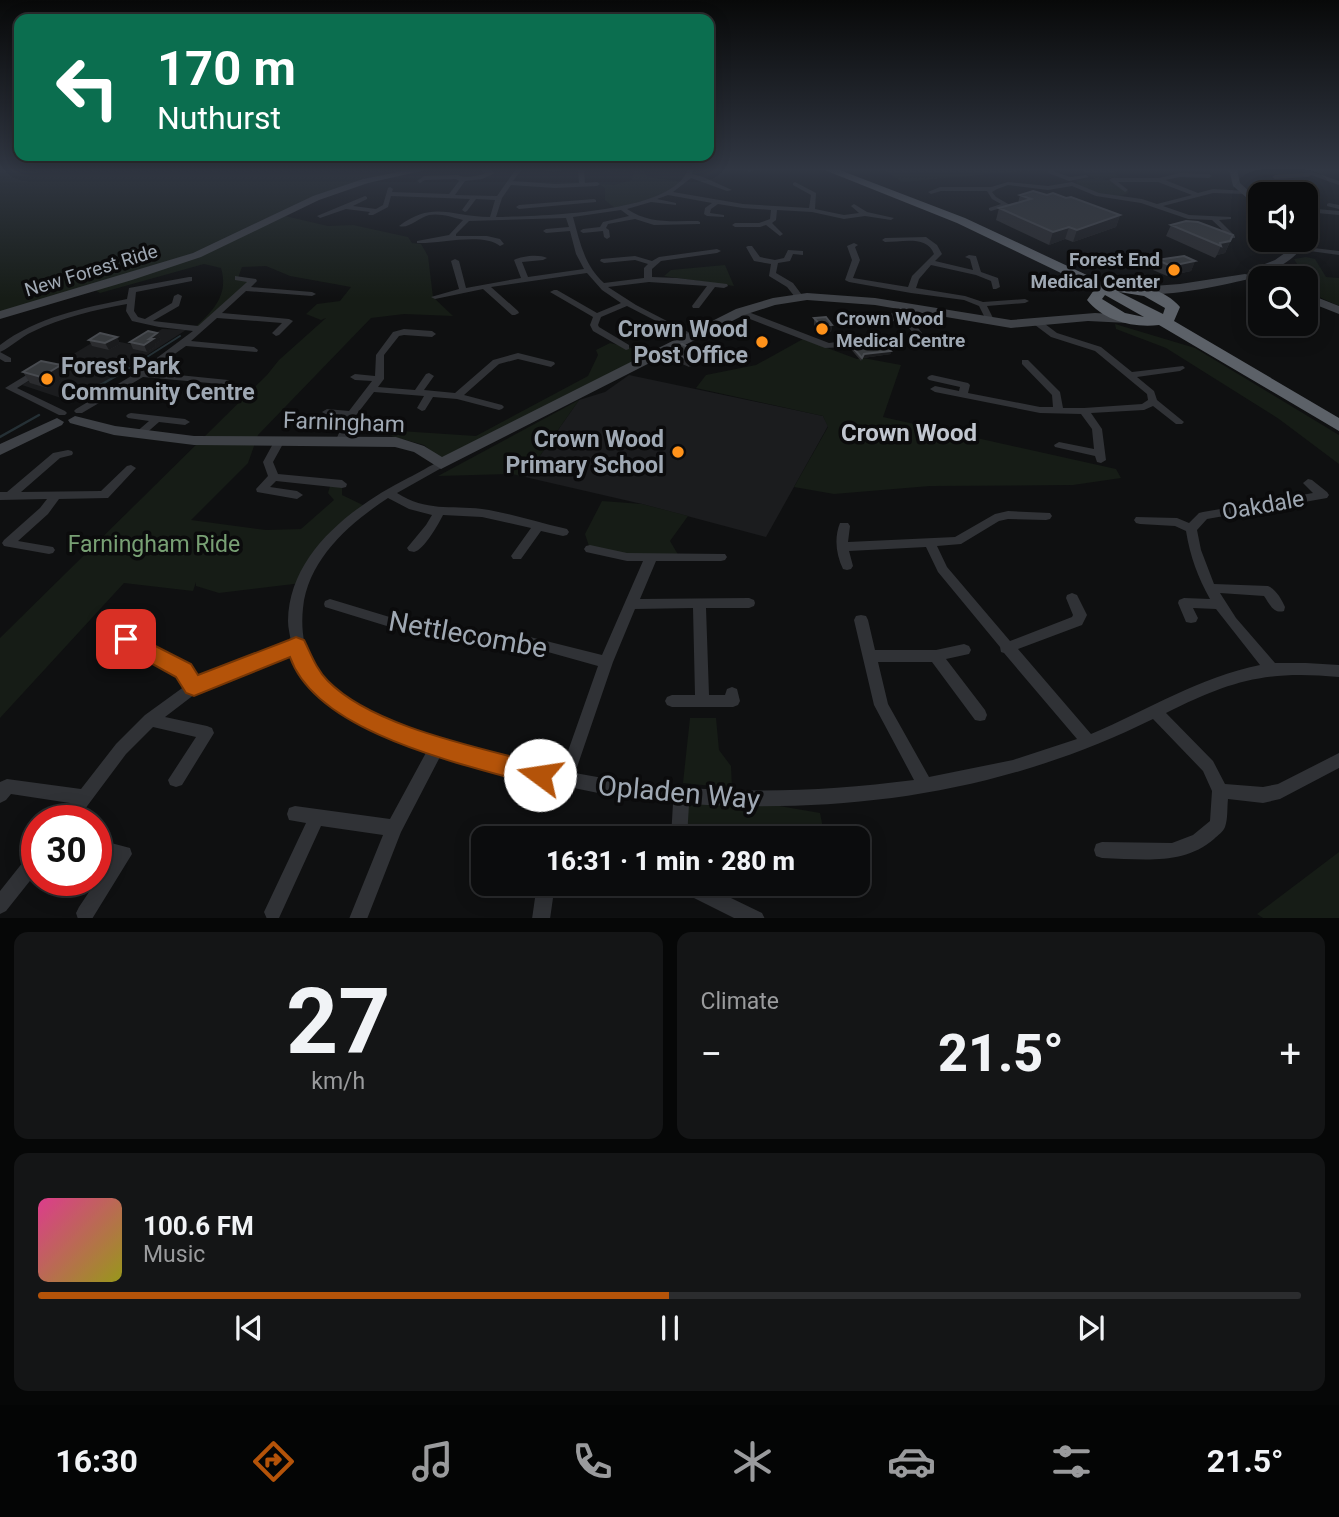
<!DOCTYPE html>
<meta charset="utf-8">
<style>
:root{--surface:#0b0c0d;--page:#141516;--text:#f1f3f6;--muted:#9a9b9d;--line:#2b2c2e;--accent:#b45309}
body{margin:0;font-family:Roboto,sans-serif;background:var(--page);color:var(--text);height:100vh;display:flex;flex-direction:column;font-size:26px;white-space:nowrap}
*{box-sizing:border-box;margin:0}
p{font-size:23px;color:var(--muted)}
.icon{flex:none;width:38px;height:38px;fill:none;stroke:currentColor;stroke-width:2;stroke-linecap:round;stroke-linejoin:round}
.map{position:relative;height:918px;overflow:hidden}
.drawer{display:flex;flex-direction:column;gap:14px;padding:14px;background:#060707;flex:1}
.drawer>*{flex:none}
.guide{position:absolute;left:14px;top:14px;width:700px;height:147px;border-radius:14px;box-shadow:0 4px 18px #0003,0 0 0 2px var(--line);background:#0b6e4f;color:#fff;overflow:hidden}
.tools{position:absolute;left:1248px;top:182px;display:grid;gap:14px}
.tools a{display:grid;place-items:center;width:70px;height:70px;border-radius:14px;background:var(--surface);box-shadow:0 4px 18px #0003,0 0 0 2px var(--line);font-size:35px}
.speed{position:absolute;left:21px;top:805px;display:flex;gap:14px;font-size:35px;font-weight:700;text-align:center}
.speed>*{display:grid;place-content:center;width:91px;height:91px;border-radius:50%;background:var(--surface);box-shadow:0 4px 18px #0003,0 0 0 2px var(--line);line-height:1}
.speed .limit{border:10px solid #d22;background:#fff;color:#111}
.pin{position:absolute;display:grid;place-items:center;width:60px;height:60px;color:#fff;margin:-30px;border-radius:14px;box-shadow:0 4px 10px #0006}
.me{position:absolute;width:77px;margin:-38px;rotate:284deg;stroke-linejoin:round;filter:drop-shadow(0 0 5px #0008)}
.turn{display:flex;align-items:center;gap:24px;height:147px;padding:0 28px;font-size:32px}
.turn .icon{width:91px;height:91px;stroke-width:2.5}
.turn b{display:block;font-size:49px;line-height:60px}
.big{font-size:52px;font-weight:800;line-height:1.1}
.drawer .widget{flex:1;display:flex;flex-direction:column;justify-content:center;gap:10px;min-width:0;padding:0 24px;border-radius:14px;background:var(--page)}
.drawer .dial{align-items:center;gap:0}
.dial b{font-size:91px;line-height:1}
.song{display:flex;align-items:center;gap:21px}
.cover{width:84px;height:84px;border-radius:10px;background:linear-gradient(135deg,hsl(330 70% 55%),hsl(60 70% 35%))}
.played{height:7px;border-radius:4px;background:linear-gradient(90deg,var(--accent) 50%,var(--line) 50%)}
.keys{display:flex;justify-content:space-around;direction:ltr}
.heat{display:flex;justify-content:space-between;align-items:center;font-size:38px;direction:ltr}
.drawer .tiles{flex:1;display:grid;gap:14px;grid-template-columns:1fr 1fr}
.widget:last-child{grid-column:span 2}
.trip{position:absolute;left:471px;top:826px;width:399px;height:70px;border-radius:14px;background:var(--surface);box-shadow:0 4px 18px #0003,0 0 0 2px var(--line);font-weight:800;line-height:70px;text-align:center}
.tabs{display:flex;height:112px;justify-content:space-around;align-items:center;background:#040505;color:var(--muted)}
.tabs .icon{width:49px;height:49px}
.tabs .current{color:var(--accent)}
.tabs b{font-size:32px;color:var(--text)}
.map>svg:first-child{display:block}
.built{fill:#1b1c1e}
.green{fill:#161c16}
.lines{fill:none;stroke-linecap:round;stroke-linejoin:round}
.stream-far1{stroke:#253035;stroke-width:2}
.stream{stroke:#253035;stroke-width:2.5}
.street{fill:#303236;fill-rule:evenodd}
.secondary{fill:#3e4146;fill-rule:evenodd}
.highway{fill:#5c6168;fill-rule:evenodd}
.wall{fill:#2b2c2f}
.shaded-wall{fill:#1a1b1d}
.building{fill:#373a3d;stroke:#484b50;stroke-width:2}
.route{fill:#b45309;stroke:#753606;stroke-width:2}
.poi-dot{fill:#ff921a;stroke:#0b0b0c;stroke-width:2.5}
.labels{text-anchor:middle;stroke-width:7;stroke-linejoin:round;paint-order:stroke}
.far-poi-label{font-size:19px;font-weight:bold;fill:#9fa8b3;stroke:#0b0b0c;text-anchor:end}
.far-street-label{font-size:19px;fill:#9fa8b3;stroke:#0b0b0c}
.poi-label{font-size:23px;font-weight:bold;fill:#9fa8b3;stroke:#0b0b0c;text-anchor:end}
.street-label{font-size:23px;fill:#9fa8b3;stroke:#0b0b0c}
.park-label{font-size:23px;fill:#78a074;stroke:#0b0b0c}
.neighbourhood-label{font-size:24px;font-weight:bold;fill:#c1c6cf;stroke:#0b0b0c}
.near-street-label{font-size:28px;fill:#9fa8b3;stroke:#0b0b0c}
</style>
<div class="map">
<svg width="1339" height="919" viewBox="0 0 1339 919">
<rect width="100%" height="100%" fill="#0f1011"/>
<path class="built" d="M162,329L186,330L73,402L22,385L100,338L135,345Z
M629,375L823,416L828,426L766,537L642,504L525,477L579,400L605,392Z"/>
<path class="green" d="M0,169H414L367,178L315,196L198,252L0,312Z
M605,169H643L647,177L685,182L667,193L616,209L605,200V188L599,184L614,185L632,180L634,170L605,172Z
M884,169H1046L902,182Z
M1079,169H1112L1119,178L1100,179L1109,180L1129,192C1115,203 1092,191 1077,185L1076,180L1095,179Z
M285,216L328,226L353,225L408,237L412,243L421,244L428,256L433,297L453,316L404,314L371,318L258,435L248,463L191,520L266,530L301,529L334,500L328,493L331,483L342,484V495L367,507L345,525L302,583L219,593L196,586V582L193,591L124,583L0,718V638L267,375L279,360L326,318L321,320L306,314L317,304L340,301L351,287L290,276L266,266L242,267L238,278L251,281L206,324L194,328C213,311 229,295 221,268L204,264L100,293L95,290L197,255Z
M1306,257L1315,259L1326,277L1339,278V306C1326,300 1306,294 1306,278H1293L1273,270L1297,264L1294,259Z
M725,265L734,286L664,276L671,270Z
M1115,324L1195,348L1339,435V464L1279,419L1166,348L1116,329Z
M803,339L857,359L863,358L901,365L883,417L1116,469L1121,478L1073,485L930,486L834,494L794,487L828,427L823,416L696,388L706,375L756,365Z
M610,343L653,353L441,459L424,445L391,436L400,431L476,436L588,376L598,355L596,350Z
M579,400L525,477L512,474L438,476Z
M602,501L642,504L688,516L670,541L680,558H651L590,549L585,534Z
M690,718H716L719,750L731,766L732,788L683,783Z
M686,790L820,813L825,838H687Z
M1339,852V918H1263L1257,914Z"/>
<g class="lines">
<path class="stream-far1" d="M120,374L180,336"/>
<path class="stream" d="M71,402L123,372
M0,437L39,415"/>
<path class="street" d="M482,169H488L495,173L482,179L465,181L455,195L497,196L516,169H522L513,181L555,184L579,183L578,169H584L585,183L597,182L600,184L597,186L555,188L511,185L502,198L496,217C537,216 674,214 688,169H694L692,174L703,177L732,190L727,191L691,178L673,192L743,204L809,208L811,195L793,185V183L795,182L816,193L815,209L844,215L859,213L851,206L854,204L867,212L894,218L891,220L865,216L844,219L812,212L777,210L776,220L772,223L783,234L780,236L766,225L760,227H735L732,225L735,223H759L770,219L771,210L743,208L718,204L711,209L710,213L724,215V217L707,216L704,214L705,208L712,203L668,195L657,199L676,203V205L651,202L627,209C649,224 672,221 698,221L700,222V224L654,225L635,219L608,224L606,228L609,230L610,237L607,239L604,237L603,231L583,233L580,231L583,229L600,227L603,222L629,216L621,210L573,217C580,242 584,265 604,283L644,278V268L648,264L635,260L604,263L600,261L601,259L635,256L652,261L659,257L717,249L721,251L717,253L661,261L652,269V277L677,278L727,284L728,286L724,288L715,287L699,308H693L692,306L707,286L649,282L608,287L636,305L696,336L695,338H689L627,306L601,317L598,325L599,327L629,345V349L626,350L593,331L590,325L593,317L550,292L554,290H557L597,313L621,303L602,290L587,273L491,287L518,311L519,313L515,315H512L483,289L435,299L431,297L459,289L451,261L455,259L459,261L466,288L521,278L514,260C522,256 539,254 547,258L543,260L522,262L528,277L584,269L576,254L570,231L546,233L543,231L546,229L569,227L566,218L469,221L456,234V236H487L500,239L504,244L500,246C483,232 439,244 417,243V241L449,235L463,220C452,217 440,213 429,215C418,218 409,229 399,226C434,200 451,217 490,217L495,200L476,199L467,211L465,212L462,210L470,199L391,196L388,207L373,215H369L368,214L370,212L346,209L320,218L317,216L365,196L367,197V199L353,206L376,209L383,205L388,188L390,187L393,189L392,192L449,194L459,181L456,179L425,180L420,183L417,181L424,176L458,175C465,179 478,176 486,173L482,172Z
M542,169H566C561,172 547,172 542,169Z
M744,169H752L753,170L750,172Z
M1296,169H1305L1339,181V185L1311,175L1308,177L1275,179L1272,177L1275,175L1306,173Z
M1050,170L1070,177L1086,175L1089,177L1069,181L1048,173V171Z
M1180,173L1209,174L1212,176L1209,178L1180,177L1165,180L1198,193L1213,189L1247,191V193L1245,194L1213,193L1163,206L1189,215L1231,217V219L1219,220L1235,236V238H1231L1212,220L1188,219L1141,203L1096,196L1072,186L1048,190L1008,185L997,189L992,192L996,197L1010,205L991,211L989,210V208L1001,204L992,199L987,191H941L931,194L928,192L940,187H991L1008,182L1048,186L1072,182L1099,193L1142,199L1157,204L1192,195L1158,182H1118L1128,190L1125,192L1109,180L1112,178H1159Z
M594,199L596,200V202L519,209L516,207L519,205Z
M1329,203L1339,205V209L1327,206V204Z
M1306,208L1339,211V215L1306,212Z
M926,237L937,245L942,254L935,261L973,270L970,259L965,257L969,255L976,256L981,272L998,278L1000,287L996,289H993L991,281L976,275L931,265L919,279L916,288L965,296L983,302L1025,299L1029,301L1025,303L987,306L995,322L991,324L987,322L979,306L964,300L911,293L849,282L845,280L852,260L847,246L854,243L858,245L855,247L860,260L853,278L908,287L912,276L934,254C927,235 902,242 885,242L882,240L885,238Z
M748,246H752L760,257L775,260L784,258L788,250L803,251V255L793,254L790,261L778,263L776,273L793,283L802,295L801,297H795L787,287L769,276L771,264L754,261L746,247Z
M1297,246L1339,251V255L1295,249L1293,248Z
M235,276L256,279L257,281L251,287L312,292L316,294L312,296L246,291L222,313L289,319L293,321L279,335L276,336L272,333L282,323L217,318L191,341L254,347L258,350L257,352L186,346L149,372L228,380L233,383L231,385L143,377L82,413H76L74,411L76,409L138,372L193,331L159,327L132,321L126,311L127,304C95,310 62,317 32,332C21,337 11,347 0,352V345C37,317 83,308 127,299L129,288L189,277H192V281L136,292L134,311L138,317L145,319L172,303L174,296L178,294L182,296L179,306L153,321L198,326L247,282L235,280Z
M900,304H906L907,306L900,316L914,323L922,333L921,335H915L908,327L896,320C877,330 858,323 838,319L837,317L841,315C866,320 883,328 900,304Z
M737,310H743L829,343L844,341L848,344L844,347L825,348L737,314Z
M1035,321H1041L1057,333L1101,347L1132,372L1183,366L1185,368L1180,371L1137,377L1154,391L1157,400L1184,422L1182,424H1176L1153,406L1144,410L1091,413L1102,429L1106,460L1101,463L1097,462L1095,456L1055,447L1054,445L1059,442L1094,449L1092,429L1081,414L1040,413L935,392L930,389L935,386L959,391L960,387L929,380L927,378L929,376L932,375L968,383L970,385L968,393L1040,407H1053L1052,395L1022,364V360H1028L1060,392L1063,408H1084L1142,404L1148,400L1147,394L1095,351L1051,337L1035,325Z
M404,329L432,331L436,334L432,337L404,335L399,336L384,355V379L378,387L415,390L426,374L429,373L434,376L424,390L455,393L493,360L518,353L554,362L555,364L551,367L518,359L499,364L464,395L502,405L504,407L502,409L499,410L457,399L433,397L425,410L422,411L417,408L424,396L374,392L357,414L345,442H337L336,440L346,416L327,415L322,412L327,409L349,411L372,381L355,380L350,377L355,374L375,376L376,355L393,332Z
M0,352L11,358V362H5L0,359Z
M38,368L43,371L41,373L17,388L65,411L67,413L65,415H59L5,388Z
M131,413L185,419L190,422L185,425L159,422L143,436L139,437L134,434L149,421L128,418L126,416L128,414Z
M279,439L284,442L273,462L278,474L342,480L347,484L346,487L342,488L276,481L270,487L297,491L303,495L297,499L257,492L256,489L268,476L263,462L275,440Z
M68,450L72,451L73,453L72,455L60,458L21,492L101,491L127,466L131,465L136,468L108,498L59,499L48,514L18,541L53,547L55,550L53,553L49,554L4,546L2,543L4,540L40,508L47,499L0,500V492H7L53,453Z
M441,461L446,464L445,466L397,493C427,512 449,505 482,509C510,513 536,522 563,528L567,529L569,532L567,535L563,536L541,531L521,559H513L511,556L531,528L482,517L443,515C439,523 424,550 414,552C413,552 411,551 409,551L407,548L426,525L432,515L409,509L388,498C350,523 308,559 303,608C301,627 303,647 312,664C337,710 406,729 453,743C488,754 524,764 561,771L598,666L530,647L416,635L325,607L324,604L325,601L330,599L416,625L530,637L602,655L643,561H627L586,552L584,549L586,546L590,545L627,553L725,554L727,557L725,560L721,561H656L640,599L749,598L754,600L755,603L754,606L749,608H706L709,695H725L727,689L732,687L737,689L740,701L738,705L733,707H672L667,705L665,701L667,697L672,695H695L693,608L635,609L613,662L575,773C691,795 797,795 914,780L874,705L854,620L856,616L861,615L866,616L868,620L875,650H936L964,644L969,646L971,650L969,654L946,659L985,710L987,715L985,720L980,721L975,720L932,662H878L888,704L929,777L1013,760L1077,739L1004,653L1001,652L1000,647L938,572L926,547L849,551L853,566L851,569L847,570L843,569C836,554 834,538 840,523H848L850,526L848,542L955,537L995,514L1008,511L1050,513L1052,516L1050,519L1046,520L1008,519L999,521L961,544L937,546L947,567L1010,641L1072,617L1073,615L1066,598L1067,595L1072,593L1077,595L1087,615L1082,625L1018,649L1091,734C1148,710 1200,677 1260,665L1216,609L1193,608L1198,618L1196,622L1191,623L1186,622L1178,603L1179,600L1184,598L1210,599C1198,578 1190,556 1186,531L1175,526L1140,524L1136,523L1134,520L1136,517L1177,518L1189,523L1199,513L1203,512L1313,493L1303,483L1308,479L1312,480L1327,492L1329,495L1327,498L1207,519L1197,530L1201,550L1214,584L1268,586C1276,589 1282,600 1285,607L1284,611C1273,614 1269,603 1264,596L1220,593L1236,618L1275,663H1306L1339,665V677C1266,670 1230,681 1166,713L1213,761L1225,784L1263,787L1278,784L1339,753V768L1280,799L1263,803L1228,799C1227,808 1228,819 1225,827C1223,832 1218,835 1214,839C1183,866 1141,859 1102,858L1096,856L1094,850L1096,844L1102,842L1172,843L1193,835L1210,821L1212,791L1203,771L1153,719C1005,792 853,814 689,804L687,838H671L673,803L608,795L569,787L565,788L559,785L485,767L442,753L401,832L367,919H349L383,835L321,826L279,918L267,919L264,912L306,823L289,820L287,814L289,808L295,806L390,819L428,749C372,731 317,712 294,653L199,691L165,717L207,726L212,728L214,733L182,785L176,787L170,785L168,780L196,737L153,727L126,754L76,821H58L70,803L11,794L6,800L0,803V782L7,779L81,789L116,744L145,715L185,686L178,675L121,643L119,639L121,635L126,634L131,635L188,667L197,680L291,642C290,635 288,628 288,621C289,553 353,506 408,478C419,473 430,465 441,461Z
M96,839L130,848L132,854L92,919H78L76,913L79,907L111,859L96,855Z
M37,850V872L6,911L0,914V891L31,852Z
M537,884H555L550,919H532Z
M684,884H702L762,913L765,919H736L690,896Z"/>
<path class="secondary" d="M413,169H430L368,183L319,200L201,257L132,280L0,319V311L193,253L313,196L363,179Z
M1229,169H1237L1240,183L1260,201V209L1233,186Z
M1289,240H1299L1302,248C1291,262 1267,276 1249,274V270L1275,260L1292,248Z
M1245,274L1249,275V279C1227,284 1151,302 1134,290L1140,287L1180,284Z
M807,293L875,298L1011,320L1095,313L1128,315L1134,319L1128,323L1088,321L1011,328L875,305L807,300L775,305L744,315L441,469L414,452L395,447L194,445L114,435L70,423L68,420L75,416L115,426L194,436L396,437L424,446L442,457L736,309L773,298Z
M1306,293L1339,306V314L1306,301Z
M57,418L64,422L62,425L0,455V444Z"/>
<path class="highway" d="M822,169H837L965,218L1106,284C1131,282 1163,287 1180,307L1174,321L1339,418V431L1159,325C1133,328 1104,321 1087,300L1094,290L1086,285L957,223ZM1119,292L1144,296L1165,308L1163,314ZM1105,295L1144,317L1125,313L1102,299Z"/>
</g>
<path class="wall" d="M1020,195H1047L1066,198L1120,215L1116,227L1073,242L1065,239L1049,245L996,220L999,208L1018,203Z
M1171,225L1233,235L1225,253L1217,255L1215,258L1166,236Z
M1157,260L1195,261L1191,271L1167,276L1153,270Z
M814,318L832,325L831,332L820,333L814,325Z
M157,333L161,340L155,344L156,346L147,352L133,349L130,342Z
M117,337L120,344L109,350L92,346L89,340Z
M850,338L891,351V354L863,358L861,361L849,347Z
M669,351L701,354V361L689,367L669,358Z
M23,372L67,376L47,388L30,383Z"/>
<path class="shaded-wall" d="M1120,215L1116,227L1073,242L1077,230Z
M1069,227L1065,239L1049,245L1053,232Z
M1230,241L1225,253L1217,255L1221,246L1220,243Z
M1195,261L1191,271L1167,276L1171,266Z
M832,325L831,332L820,333L821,326Z
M157,333L161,340L155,344L156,346L147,352L144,345L149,339Z
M117,337L120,344L109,350L105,343Z
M891,351V354L863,358L861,361L864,354Z
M701,354V361L689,367L690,360Z
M61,365L67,376L47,388L41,377Z"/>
<path class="building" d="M1033,191L1047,195L1053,193L1066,198L1071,197L1120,215L1077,230L1069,227L1053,232L999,208L1031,199L1020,195Z
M1186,221L1198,222L1233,235L1230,241L1220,243L1221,246L1171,225Z
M1184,256L1195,261L1171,266L1157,260Z
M826,317L832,325L821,326L814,318Z
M148,331L157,333L149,339H153L144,345L130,342Z
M100,333L117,337L105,343L89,340Z
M863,336L870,344L885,343L891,351L864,354L862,358L849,343L850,338Z
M682,344L701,354L690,360L669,351Z
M41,361L61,365L41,377L23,372Z"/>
<linearGradient id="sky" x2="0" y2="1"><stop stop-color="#080909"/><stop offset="0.57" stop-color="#313743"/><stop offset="1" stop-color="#313743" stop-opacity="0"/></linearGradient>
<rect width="1339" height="298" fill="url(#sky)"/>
<path class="route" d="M126,631L191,664L198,675L289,640L296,637L304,640C311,654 316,669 328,681C373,727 478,747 540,764L549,767L552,775L549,783L540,786C468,765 317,735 290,657L194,696L186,693L176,677L118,645L115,639L118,633Z"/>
<g class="poi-dot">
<circle cx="1174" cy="270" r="7"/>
<circle cx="822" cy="329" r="7"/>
<circle cx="762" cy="342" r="7"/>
<circle cx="47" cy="379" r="7"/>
<circle cx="678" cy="452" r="7"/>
</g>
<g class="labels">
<g class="far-poi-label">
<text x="1160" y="266">Forest End<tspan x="1160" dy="22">Medical Center</tspan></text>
<text x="836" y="325" text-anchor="start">Crown Wood<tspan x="836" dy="22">Medical Centre</tspan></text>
</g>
<g class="far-street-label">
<text transform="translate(91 270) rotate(-17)" y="7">New Forest Ride</text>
</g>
<g class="poi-label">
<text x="748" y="337">Crown Wood<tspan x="748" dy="26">Post Office</tspan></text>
<text x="61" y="374" text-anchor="start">Forest Park<tspan x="61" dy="26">Community Centre</tspan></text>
<text x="664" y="447">Crown Wood<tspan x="664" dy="26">Primary School</tspan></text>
</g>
<g class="street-label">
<text transform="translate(344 422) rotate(2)" y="8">Farningham</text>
<text transform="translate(1263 505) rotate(-10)" y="8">Oakdale</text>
</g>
<g class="park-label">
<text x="154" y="552">Farningham Ride</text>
</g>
<g class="neighbourhood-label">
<text x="909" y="441">Crown Wood</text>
</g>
<g class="near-street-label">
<text transform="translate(468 634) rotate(10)" y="10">Nettlecombe</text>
<text transform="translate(679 792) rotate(5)" y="10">Opladen Way</text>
</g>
</g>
</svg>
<div class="tools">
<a><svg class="icon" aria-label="sound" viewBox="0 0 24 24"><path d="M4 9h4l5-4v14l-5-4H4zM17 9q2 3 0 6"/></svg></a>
<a><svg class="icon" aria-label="search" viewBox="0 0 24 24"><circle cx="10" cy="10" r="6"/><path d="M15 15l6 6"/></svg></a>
</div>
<div class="speed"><div class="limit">30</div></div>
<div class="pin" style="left:126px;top:639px;background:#d93025"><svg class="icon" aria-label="arrive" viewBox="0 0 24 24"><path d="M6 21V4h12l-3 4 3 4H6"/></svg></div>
<svg class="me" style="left:540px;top:775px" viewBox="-20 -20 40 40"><circle r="19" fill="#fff"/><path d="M0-13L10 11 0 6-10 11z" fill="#b45309"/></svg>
<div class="trip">16:31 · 1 min · 280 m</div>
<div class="guide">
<div class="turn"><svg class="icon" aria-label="left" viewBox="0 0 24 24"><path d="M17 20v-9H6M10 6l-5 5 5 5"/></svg><div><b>170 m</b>Nuthurst</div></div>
</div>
</div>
<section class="drawer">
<div class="tiles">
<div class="widget dial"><b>27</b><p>km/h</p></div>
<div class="widget"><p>Climate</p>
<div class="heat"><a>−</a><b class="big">21.5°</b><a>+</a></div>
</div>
<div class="widget">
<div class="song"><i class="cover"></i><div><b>100.6 FM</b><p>Music</p></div></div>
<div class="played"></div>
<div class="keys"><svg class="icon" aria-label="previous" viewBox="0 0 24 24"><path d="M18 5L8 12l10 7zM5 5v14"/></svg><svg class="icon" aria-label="pause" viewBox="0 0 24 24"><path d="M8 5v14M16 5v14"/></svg><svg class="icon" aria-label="next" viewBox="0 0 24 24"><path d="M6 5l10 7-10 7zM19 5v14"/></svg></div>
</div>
</div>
</section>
<nav class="tabs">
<b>16:30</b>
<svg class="icon current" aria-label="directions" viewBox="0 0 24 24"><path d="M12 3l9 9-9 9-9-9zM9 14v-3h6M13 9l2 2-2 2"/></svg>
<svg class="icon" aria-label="music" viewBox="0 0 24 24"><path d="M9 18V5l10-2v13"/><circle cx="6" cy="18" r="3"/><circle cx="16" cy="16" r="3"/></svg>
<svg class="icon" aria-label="phone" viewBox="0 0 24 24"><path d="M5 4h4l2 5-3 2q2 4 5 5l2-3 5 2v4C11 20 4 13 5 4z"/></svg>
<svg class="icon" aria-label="climate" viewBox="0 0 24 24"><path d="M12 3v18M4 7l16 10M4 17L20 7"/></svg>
<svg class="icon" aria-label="car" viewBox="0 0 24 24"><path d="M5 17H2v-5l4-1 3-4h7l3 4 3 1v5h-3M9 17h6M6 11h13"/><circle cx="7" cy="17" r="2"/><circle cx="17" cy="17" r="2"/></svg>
<svg class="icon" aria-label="filters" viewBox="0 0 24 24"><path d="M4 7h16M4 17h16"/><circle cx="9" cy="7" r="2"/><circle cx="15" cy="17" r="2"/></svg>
<b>21.5°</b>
</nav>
